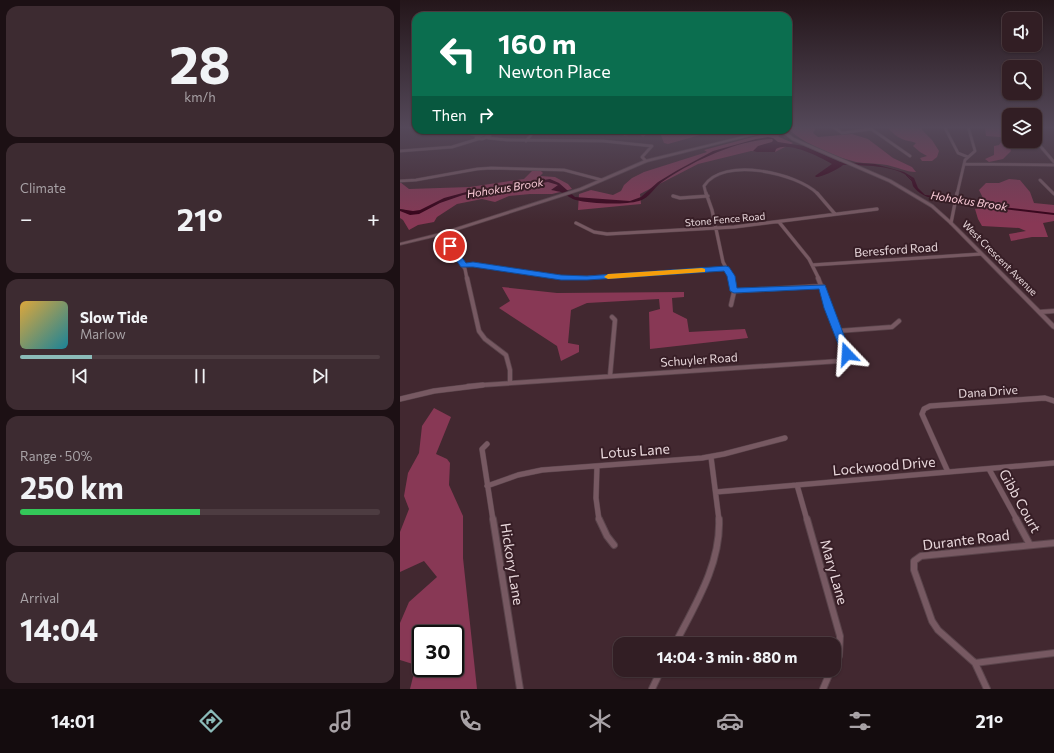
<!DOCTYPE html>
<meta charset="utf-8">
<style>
:root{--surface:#321e24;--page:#3d2b31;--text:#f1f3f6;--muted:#a8a2a6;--line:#4d3c41;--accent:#8bbbb9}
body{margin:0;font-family:Commissioner,sans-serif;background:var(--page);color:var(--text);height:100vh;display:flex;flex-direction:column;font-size:15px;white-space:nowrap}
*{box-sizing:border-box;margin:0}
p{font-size:13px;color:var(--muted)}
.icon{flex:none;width:22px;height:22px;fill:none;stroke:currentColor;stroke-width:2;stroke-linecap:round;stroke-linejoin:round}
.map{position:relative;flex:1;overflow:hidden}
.side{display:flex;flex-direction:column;gap:6px;padding:6px;background:#1c1014;width:400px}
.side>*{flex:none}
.top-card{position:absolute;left:12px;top:12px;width:380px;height:122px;border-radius:12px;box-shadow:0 1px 3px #0004,0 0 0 1px var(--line);background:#0b6e4f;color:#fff;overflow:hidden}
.fabs{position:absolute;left:602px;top:12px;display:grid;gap:8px}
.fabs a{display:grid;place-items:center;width:40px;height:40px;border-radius:8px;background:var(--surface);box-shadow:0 1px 3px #0004,0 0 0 1px var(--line);font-size:20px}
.speed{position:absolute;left:12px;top:625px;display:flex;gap:8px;font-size:20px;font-weight:700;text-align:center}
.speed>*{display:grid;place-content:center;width:52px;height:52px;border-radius:50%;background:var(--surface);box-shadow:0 1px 3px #0004,0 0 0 1px var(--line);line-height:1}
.speed .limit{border:2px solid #111;border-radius:6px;background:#fff;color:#111}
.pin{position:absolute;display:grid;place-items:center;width:34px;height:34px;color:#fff;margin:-17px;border:2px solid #fff;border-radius:50%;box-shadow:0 1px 4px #0007}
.me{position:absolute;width:44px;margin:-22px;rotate:340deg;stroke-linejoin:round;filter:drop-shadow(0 0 3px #0008)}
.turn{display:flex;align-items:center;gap:14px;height:84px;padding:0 20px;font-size:18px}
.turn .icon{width:52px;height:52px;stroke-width:2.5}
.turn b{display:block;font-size:28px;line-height:34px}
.then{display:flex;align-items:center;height:38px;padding:0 20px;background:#0003;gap:8px;font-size:15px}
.big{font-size:30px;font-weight:700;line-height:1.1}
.side .tile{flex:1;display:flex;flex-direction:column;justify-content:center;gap:6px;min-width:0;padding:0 14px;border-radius:12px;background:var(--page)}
.side .dial{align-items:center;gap:0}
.dial b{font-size:52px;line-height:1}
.song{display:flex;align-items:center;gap:12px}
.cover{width:48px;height:48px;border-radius:6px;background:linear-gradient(135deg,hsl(40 70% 55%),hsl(190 70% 35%))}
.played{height:4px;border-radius:2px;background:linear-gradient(90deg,var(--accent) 20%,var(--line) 20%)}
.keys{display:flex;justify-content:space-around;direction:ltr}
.heat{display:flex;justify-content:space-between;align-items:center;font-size:22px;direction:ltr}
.charge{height:6px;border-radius:3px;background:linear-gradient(90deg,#34c759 50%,var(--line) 0)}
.trip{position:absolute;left:213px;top:637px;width:228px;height:40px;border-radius:12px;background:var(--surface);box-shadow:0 1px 3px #0004,0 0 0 1px var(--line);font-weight:700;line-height:40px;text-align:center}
.tabs{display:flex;height:64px;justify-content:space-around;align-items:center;background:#140c0e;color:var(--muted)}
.tabs .icon{width:28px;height:28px}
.tabs .active{color:var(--accent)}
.tabs b{font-size:18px;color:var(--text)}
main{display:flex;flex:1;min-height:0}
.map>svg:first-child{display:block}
.green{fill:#883855;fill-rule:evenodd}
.water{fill:#360017}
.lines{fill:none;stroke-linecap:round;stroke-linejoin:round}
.stream{stroke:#360017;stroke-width:1}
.street-far4-casing{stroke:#5a444b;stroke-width:3.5}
.street-far3-casing{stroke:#5a444b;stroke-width:4}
.street-far2-casing{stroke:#5a444b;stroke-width:5.5}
.street-far1-casing{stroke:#5a444b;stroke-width:6}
.street-casing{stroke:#5a444b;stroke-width:8}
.secondary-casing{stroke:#5a444b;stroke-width:1.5}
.street-far4{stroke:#775962;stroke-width:2.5}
.street-far3{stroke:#775962;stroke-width:3}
.street-far2{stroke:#775962;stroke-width:4}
.street-far1{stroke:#775962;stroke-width:5}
.street{stroke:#775962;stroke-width:6}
.secondary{fill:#775962;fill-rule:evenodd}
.route{fill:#1a73e8;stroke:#114b97}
.slow{fill:#f59e0b}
.labels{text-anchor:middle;stroke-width:4;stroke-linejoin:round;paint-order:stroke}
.far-street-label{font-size:10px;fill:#e9d8dc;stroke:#371e26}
.far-water-label{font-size:11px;font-style:italic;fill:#ffcedb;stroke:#371e26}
.street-label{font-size:12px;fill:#e9d8dc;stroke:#371e26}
.near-street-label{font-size:14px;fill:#e9d8dc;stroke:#371e26}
</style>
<main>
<section class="side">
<div class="tile dial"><b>28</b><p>km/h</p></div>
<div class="tile"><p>Climate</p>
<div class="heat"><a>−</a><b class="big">21°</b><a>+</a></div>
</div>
<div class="tile">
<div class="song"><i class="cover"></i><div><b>Slow Tide</b><p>Marlow</p></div></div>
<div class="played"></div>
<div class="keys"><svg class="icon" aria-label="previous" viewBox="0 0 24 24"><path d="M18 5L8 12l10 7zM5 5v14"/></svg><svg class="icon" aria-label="pause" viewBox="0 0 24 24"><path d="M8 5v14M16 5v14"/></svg><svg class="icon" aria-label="next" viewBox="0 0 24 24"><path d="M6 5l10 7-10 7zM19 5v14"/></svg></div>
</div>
<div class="tile"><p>Range · 50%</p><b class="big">250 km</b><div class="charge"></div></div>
<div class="tile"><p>Arrival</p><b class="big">14:04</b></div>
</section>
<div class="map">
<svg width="654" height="689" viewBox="0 0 654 689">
<rect width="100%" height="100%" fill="#422830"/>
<path class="green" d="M398,126H414L415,129L413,133L418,137L452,134L468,139L493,158L512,167L516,172C506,172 497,167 487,165C477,163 466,164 456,162C439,158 402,143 390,130L392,127Z
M486,126H522V130L532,140L539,151L537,157L532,161H522L520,158L527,156L520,152L513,146L516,143C511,141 506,141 502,139C495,136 491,131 486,126Z
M585,126H606V136L611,151L603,159L589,162L585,159L594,155V146L599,145L603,139L600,137L586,136Z
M168,130H318L268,144L264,143L260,133H249L243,137L238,133L224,136L223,134L163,135Z
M371,132L378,134L379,137L393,143L375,152L351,151L298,164L240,194L241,204L178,210L179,194L191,190L213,195L221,191L224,185L232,178L244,172L307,152L304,150Z
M140,170L143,173L140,176L155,177L168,184L172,189L152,194H130L109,196L95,202L82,199L57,204L37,217L34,222L18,225L9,230L3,220L0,218V210L5,209H0V182L9,189L70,187L124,179L132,171Z
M609,179L620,180L630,192L634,203L654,205V221L643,223L648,237H632L611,241L609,234L626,231L619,228L582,226L578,219L575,209L583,207L584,200L579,190L586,183H599Z
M102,287L157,293L284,292V297L272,298L273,312L287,319L289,332L345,329L348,338L250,349L249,312L260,309L259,299L187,303L171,310L168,343L179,345V352L161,361L157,346L99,308L110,301Z
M34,408L51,417L36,454L47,459L50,463L49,485L63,516V558L77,689H10L16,665L0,660V623L9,602L37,577L24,561L0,572V532L9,509L4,496L8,473L19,453L22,426ZM21,634H55V668H21Z"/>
<path class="water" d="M368,137L373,138L378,142L404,146L440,162L475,164L504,172L514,178L518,188L525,195L569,200L594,206L654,213V215L603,209L571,201L528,197C523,195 516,191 513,186C512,183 512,180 510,178C497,165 460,165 443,165C439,169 422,177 416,177L415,176L432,164C420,157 389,141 376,149L375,152H357L353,151L358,146L372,142L373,140L372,139C337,140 291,162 262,182C254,187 250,198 239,201C225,205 190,204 176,200C171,199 167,195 163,193C159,191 155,191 151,190L158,185L148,182L63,195L40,203L19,214L10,215L0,211V209L13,211L20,210L44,198L70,191L150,179L159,183L175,197L230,201L241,197L258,182L276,171L313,151L356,139Z"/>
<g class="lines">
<path class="stream" d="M506,175L512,181"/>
<defs>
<path id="street-far4" d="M432,126L442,133L471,129
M467,126L510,156
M544,126L558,153L568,157
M56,130L79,136
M85,134L90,136L82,139L76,138Z
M88,138L107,140L203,141L252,146L242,157L246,161
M635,140L654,162
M126,141L135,130
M0,151L52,147L78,139
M564,164L654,165
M640,180L654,194
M0,181L16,180L77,169L91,168L164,170L202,180
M306,194L304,186C323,156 397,173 418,194
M557,194L565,160L575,151L568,126"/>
<path id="street-far3" d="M306,193L312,210L323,262L332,279
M417,193L435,214
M273,196L280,198L308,196
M379,222L409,259L419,279
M176,223L194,232L207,234L334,227L477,209
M551,223L557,193
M41,234L65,269L67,279
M412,265L581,254
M64,266L73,264L161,277L179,278L326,269"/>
<path id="street-far2" d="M67,278L79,331L85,339L106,355L110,370V383
M334,291L422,286
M331,305L334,292L331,278
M640,312L654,311
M438,331L492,327L499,321
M210,376L215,320L212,317
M68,386L440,361L446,356L447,351L418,278"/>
<path id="street-far1" d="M0,399L34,391L83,385
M87,444L82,449L93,520
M311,457L319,520
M197,466L196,498L199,520
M589,469L617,520
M548,472L522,414L524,409L530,406L645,398L654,401
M397,485L407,520
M87,486L118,475L142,470L302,458L324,454L385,438
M316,492L654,463"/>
<path id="street" d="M93,519L120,689
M199,519L207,536L214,545
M407,519L440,636L439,656L434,666
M616,519L630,545
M275,644C295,605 321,564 319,519
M575,663L654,653
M252,689L261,670
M423,689L431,670
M587,689L575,663L538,630L532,621L514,570V561L521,556L654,543"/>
<path id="secondary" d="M388,126H390L389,127Z
M368,130H374L247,162L182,190L42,235L0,245V243L40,233L180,188L245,160Z
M379,130H383L394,138L491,180L533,205L552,222L654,324V329L652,328L550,224L531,207L489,182L392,140Z"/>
</defs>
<use href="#street-far4" class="street-far4-casing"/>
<use href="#street-far3" class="street-far3-casing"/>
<use href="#street-far2" class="street-far2-casing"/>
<use href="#street-far1" class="street-far1-casing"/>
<use href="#street" class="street-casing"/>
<use href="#secondary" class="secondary-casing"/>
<use href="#street-far4" class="street-far4"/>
<use href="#street-far3" class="street-far3"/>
<use href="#street-far2" class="street-far2"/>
<use href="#street-far1" class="street-far1"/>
<use href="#street" class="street"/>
<use href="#secondary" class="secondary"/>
</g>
<linearGradient id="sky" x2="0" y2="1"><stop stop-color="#24161a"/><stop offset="0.57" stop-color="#544859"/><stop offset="1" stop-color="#544859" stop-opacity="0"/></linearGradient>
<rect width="654" height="223" fill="url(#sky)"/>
<path class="route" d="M47,244H52L66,263L73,262L161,275L187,276L326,266L329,267L335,276L337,288L425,285L451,354L447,357L442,354L424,308L419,289L334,293L330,291L327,276L324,271L187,280H161L73,267H61L46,246Z"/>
<path class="slow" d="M302,268L305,269V272L208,279L204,277L208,274Z"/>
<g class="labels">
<g class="far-street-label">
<text transform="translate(325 219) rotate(-5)" y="4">Stone Fence Road</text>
<text transform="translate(600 258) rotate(45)" y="4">West Crescent Avenue</text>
</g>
<g class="far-water-label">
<text transform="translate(105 188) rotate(-9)" y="4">Hohokus Brook</text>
<text transform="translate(569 201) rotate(9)" y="4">Hohokus Brook</text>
</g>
<g class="street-label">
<text transform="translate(496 250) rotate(-4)" y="4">Beresford Road</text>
<text transform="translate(299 360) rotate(-4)" y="4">Schuyler Road</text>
<text transform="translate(588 392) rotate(-4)" y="4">Dana Drive</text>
</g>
<g class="near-street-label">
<text transform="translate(235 451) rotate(-4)" y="5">Lotus Lane</text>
<text transform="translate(484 466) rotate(-5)" y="5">Lockwood Drive</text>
<text transform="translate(620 501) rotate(61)" y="5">Gibb Court</text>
<text transform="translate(566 540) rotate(-7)" y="5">Durante Road</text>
<text transform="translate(112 564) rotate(81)" y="5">Hickory Lane</text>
<text transform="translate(434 572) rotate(74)" y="5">Mary Lane</text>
</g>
</g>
</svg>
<div class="fabs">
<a><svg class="icon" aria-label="sound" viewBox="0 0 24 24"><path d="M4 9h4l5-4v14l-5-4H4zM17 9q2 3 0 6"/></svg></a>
<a><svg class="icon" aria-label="search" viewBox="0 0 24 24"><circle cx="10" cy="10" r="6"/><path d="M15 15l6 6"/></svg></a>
<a><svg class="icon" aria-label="layers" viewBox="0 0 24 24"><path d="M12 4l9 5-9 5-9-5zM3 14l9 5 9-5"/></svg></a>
</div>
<div class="speed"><div class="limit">30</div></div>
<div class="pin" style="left:50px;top:246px;background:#d93025"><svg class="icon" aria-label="arrive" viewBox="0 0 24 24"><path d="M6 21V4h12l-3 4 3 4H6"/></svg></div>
<svg class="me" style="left:447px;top:354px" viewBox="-20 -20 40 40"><path d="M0-17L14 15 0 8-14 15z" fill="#1a73e8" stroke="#fff" stroke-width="4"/></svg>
<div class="trip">14:04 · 3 min · 880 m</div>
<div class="top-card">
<div class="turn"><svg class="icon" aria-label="left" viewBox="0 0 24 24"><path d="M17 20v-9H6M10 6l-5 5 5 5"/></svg><div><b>160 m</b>Newton Place</div></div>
<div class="then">Then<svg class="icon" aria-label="right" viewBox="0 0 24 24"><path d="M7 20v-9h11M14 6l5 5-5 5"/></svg></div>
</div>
</div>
</main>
<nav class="tabs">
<b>14:01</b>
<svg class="icon active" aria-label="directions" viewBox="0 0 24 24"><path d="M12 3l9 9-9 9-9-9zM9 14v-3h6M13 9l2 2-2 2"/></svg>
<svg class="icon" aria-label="music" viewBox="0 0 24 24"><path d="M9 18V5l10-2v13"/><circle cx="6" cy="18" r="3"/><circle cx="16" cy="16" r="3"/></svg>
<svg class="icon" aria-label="phone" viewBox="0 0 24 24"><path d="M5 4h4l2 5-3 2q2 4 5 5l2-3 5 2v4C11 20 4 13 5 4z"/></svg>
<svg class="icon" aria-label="climate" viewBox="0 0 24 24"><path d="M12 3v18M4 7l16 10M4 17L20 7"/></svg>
<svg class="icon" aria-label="car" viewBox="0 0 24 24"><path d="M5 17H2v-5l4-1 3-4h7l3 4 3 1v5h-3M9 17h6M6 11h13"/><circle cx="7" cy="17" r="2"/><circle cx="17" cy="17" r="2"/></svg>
<svg class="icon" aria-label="filters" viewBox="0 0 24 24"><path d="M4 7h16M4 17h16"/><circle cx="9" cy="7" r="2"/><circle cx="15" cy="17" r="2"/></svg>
<b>21°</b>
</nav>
